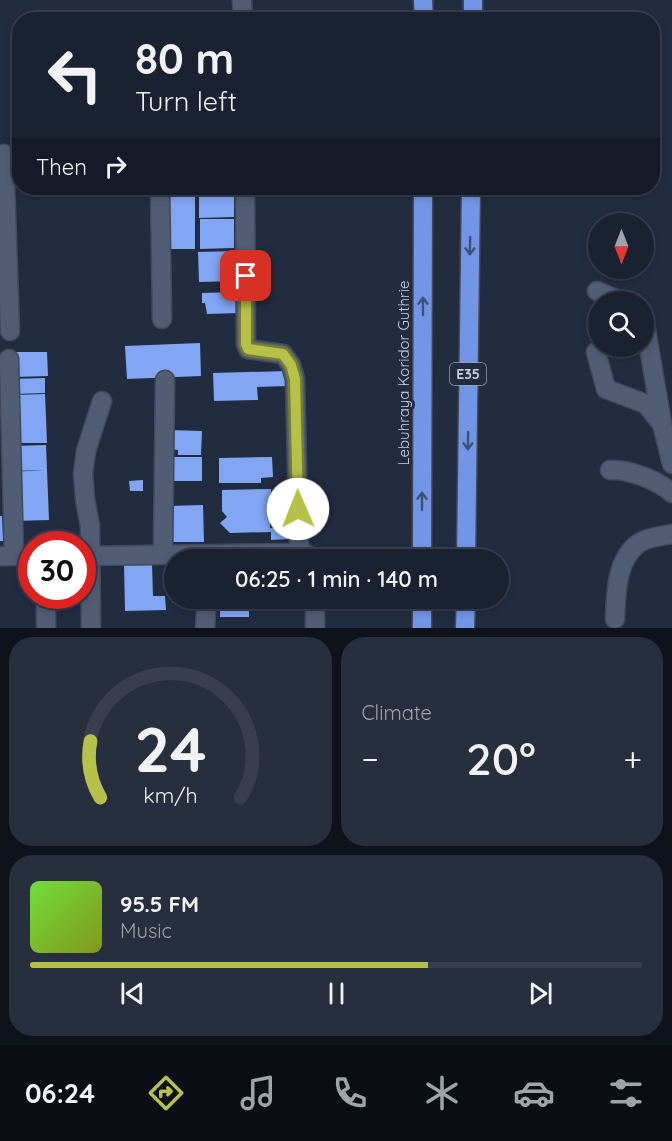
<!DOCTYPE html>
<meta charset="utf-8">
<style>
:root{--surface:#1a2131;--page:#272e3d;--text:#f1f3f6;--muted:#9fa3ab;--line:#383e4d;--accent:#b6c149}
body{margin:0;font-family:Quicksand,sans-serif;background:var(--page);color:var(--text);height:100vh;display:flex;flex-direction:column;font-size:22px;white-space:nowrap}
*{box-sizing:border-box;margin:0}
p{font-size:20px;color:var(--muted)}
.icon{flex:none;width:33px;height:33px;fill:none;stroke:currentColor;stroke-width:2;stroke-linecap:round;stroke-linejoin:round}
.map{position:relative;height:628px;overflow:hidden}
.drawer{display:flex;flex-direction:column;gap:9px;padding:9px;background:#0e121b;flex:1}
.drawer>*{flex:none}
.banner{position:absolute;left:12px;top:12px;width:648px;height:183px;border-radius:24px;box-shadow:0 3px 9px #0003,0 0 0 2px var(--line);background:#1a2131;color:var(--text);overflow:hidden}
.needle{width:39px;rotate:180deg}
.fabs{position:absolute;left:588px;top:213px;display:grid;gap:12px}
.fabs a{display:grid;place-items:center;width:66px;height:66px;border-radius:50%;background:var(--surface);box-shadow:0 3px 9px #0003,0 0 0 2px var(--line);font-size:30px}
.speed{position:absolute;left:18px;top:531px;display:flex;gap:12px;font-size:30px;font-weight:700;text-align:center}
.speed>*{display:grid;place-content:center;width:78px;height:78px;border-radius:50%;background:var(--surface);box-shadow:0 3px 9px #0003,0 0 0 2px var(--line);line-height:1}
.speed .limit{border:9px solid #d22;background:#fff;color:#111}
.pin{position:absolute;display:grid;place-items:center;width:51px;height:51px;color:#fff;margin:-26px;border-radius:12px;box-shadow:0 3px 9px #0006}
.me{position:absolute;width:66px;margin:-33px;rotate:359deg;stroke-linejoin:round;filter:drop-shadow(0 0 4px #0008)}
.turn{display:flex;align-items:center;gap:21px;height:126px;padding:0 24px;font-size:27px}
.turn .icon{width:78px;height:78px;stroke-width:2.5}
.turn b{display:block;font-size:42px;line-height:51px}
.then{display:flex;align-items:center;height:57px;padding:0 24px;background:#0003;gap:12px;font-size:22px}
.big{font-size:45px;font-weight:600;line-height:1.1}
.drawer .card{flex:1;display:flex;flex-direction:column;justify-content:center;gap:9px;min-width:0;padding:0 21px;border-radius:24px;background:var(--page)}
.drawer .dial{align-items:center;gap:0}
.dial svg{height:156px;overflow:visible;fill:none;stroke:var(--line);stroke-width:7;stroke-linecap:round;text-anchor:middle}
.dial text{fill:var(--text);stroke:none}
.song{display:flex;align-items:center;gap:18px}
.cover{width:72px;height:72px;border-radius:9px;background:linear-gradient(135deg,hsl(100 70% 55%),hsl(70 70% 35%))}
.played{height:6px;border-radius:3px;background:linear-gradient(90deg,var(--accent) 65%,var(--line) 65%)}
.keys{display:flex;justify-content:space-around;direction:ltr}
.heat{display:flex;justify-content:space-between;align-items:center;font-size:33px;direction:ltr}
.drawer .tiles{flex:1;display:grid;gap:9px;grid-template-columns:1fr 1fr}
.card:last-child{grid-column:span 2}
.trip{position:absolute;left:164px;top:549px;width:345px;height:60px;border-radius:30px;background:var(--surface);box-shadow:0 3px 9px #0003,0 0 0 2px var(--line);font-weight:600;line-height:60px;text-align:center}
.tabs{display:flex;height:96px;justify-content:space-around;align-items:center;background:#0a0d14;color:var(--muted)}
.tabs .icon{width:42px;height:42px}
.tabs .active{color:var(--accent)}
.tabs b{font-size:27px;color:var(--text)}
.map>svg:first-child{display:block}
.building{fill:#82a6f4}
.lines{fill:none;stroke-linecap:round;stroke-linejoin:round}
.minor-casing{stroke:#41495b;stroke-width:21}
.highway-casing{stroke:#41495b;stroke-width:21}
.minor{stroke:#515d74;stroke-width:18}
.highway{stroke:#7296e5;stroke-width:18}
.oneway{stroke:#3e517a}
.route-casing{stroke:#767d2f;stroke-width:15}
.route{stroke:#b6c149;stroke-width:10}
.labels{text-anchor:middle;stroke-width:6;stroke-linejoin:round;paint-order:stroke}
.shield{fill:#222c41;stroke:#98a0b0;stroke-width:1.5}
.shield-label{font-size:14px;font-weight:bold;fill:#cbd2e0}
.street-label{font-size:15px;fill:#cbd2e0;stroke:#222c41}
</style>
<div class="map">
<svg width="672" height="628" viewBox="0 0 672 628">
<rect width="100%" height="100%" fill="#222c41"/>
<path class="building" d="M171,188H195V249H166V191Z
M234,188V217L199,218V189Z
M200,219H234V248L200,249Z
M237,251V281L199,282L198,252Z
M237,292L238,313L207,314L205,303H202V293Z
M200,343L201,376L127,379L125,346Z
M13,352H47L48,376L14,377Z
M286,371V386L257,387L258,400L214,401L213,373Z
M45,378V393L11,394V379Z
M45,394L47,443H12L11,395Z
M168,430L202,431L201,455H178V450L167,449Z
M46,445L49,520L15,521L12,472L43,470L13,471L12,446Z
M167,457H202V481H167Z
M272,457L273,477L261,478V483H219V458Z
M143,480V491H130L129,481Z
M271,489V496H276L277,523H270V528L290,527V539L271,540V532L230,533L220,523L227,517L222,511V490Z
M203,505L204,542H168L167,506Z
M0,516H2L3,541H0Z
M124,564H152L153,596H165L166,610L125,611Z
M172,598H193V603H172Z
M223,598H258V603H249V617H220V610H223Z"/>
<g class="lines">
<defs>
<path id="minor" d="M242,0L243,20
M4,154L10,331
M160,188L162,319
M245,188L246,344L248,349L283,354L291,365L295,379L299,553
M597,291L616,299L632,302
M644,318L662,424L672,464
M596,352L606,389L646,404L661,423
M9,359L14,556
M610,470C629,469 657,480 672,493
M163,555L165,380
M0,556H32
M82,556L299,553L306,554L313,560
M315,598V628
M615,619C616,594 616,559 639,543C648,537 662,536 672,534
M46,628V596
M91,628L90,526L85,499L83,473L86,451L102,401
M205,628L207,598"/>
<path id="highway" d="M423,0L424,20
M473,20V0
M422,560L423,188
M466,560L471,188
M422,628V598
M465,628L466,598"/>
</defs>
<use href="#minor" class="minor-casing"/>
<use href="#highway" class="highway-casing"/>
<use href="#minor" class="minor"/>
<use href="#highway" class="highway"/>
</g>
<defs><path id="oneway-shaft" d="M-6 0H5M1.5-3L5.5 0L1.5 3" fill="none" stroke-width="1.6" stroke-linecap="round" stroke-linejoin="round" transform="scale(1.5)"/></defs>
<g class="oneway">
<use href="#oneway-shaft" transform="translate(470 246) rotate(91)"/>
<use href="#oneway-shaft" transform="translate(423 306) rotate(-90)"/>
<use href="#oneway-shaft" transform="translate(468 441) rotate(91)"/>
<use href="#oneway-shaft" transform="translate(422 501) rotate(-90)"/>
</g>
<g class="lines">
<defs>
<path id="route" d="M246,276V344L248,349L283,354L291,365L295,379L298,509"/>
</defs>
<use href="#route" class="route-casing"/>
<use href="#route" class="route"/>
</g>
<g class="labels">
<rect class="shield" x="450" y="363" width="36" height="22" rx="4.5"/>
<g class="shield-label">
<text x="468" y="379">E35</text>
</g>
<g class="street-label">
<text transform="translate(404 373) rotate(-90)" y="5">Lebuhraya Koridor Guthrie</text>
</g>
</g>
</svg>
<div class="fabs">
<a><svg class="needle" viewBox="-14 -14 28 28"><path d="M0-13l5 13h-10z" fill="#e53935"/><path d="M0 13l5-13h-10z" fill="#9fa3ab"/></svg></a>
<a><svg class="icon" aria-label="search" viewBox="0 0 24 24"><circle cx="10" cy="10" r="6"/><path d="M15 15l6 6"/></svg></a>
</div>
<div class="speed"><div class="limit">30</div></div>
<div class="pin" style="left:246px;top:276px;background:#d93025"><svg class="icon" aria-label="arrive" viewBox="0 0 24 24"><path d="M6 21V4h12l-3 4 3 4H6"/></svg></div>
<svg class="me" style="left:298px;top:509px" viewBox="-20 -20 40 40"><circle r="19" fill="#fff"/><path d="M0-13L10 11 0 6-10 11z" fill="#b6c149"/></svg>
<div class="trip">06:25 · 1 min · 140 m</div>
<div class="banner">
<div class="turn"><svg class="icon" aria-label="left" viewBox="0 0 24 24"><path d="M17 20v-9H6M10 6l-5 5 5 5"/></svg><div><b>80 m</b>Turn left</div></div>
<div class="then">Then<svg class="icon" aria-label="right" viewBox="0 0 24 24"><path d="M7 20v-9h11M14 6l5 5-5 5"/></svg></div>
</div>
</div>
<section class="drawer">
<div class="tiles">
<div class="card dial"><svg viewBox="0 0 100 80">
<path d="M14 69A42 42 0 1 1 86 69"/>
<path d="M14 69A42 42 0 0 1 9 40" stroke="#b6c149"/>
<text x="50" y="56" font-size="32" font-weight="700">24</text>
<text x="50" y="72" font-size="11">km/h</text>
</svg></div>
<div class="card"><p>Climate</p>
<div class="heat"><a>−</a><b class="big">20°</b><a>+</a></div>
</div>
<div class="card">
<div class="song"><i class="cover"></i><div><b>95.5 FM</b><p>Music</p></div></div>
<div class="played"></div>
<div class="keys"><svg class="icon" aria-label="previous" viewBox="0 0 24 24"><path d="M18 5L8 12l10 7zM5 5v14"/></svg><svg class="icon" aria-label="pause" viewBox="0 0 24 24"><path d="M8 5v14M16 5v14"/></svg><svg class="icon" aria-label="next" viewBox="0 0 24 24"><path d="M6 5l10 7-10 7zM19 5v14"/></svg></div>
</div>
</div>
</section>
<nav class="tabs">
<b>06:24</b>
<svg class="icon active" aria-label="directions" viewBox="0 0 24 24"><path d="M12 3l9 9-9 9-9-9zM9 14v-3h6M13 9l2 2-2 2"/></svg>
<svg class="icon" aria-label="music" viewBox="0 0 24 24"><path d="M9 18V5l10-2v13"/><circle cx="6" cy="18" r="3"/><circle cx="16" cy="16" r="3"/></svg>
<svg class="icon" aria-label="phone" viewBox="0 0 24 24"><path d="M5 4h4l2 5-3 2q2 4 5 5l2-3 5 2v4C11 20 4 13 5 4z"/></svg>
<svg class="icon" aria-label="climate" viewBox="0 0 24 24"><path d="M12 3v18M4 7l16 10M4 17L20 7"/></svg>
<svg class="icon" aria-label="car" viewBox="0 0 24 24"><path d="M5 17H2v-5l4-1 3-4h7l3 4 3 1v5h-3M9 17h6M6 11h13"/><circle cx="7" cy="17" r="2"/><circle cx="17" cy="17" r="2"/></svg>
<svg class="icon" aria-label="filters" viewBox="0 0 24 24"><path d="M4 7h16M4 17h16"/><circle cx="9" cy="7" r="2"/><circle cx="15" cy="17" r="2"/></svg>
</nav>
